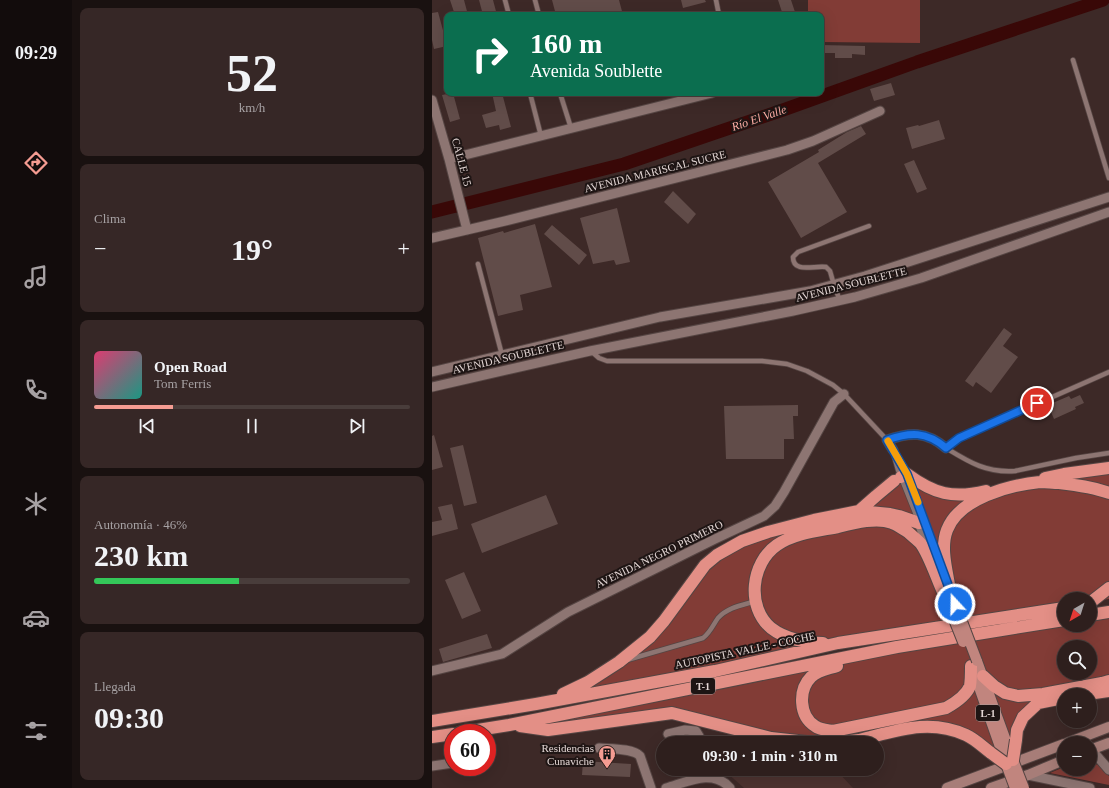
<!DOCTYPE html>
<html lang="es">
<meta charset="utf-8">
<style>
:root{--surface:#2e1f1d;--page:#362726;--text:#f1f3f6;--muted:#a7a2a4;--line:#493d3b;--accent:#f59c92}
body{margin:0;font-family:Georgia,serif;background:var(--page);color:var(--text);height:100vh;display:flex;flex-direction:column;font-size:15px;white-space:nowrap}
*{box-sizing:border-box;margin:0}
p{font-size:13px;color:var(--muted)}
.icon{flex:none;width:22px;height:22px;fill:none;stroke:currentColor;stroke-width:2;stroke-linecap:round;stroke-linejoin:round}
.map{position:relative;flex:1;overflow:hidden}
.side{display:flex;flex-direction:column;gap:8px;padding:8px;background:#191110;width:360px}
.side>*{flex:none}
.banner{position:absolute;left:12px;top:12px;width:380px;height:84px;border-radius:8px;box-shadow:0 4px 16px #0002,0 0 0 1px var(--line);background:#0b6e4f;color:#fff;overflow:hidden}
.needle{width:26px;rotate:219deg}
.controls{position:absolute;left:625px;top:592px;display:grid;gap:8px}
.controls a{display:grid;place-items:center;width:40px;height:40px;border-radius:50%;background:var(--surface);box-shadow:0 4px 16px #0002,0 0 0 1px var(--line);font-size:20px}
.speed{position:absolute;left:12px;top:724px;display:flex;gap:8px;font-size:20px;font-weight:700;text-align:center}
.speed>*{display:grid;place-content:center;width:52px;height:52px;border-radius:50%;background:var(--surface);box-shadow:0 4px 16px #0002,0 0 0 1px var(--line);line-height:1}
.speed .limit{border:6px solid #d22;background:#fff;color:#111}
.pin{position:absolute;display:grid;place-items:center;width:34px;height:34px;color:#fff;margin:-17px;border:2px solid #fff;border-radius:50%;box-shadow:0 1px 4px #0007}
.me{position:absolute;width:44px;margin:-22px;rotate:339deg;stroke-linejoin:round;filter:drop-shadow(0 0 3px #0008)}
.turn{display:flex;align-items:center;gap:14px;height:84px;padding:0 20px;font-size:18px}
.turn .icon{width:52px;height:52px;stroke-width:2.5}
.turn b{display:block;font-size:28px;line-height:34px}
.big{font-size:30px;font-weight:700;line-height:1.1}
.side .widget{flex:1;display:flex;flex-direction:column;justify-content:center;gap:6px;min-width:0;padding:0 14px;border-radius:8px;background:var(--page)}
.side .dial{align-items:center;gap:0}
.dial b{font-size:52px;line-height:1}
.song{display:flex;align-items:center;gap:12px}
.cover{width:48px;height:48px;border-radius:6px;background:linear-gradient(135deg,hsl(340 70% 55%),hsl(170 70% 35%))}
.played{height:4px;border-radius:2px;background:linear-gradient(90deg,var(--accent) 25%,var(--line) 25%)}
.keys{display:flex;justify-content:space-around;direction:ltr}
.heat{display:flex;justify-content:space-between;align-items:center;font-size:22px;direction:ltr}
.charge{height:6px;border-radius:3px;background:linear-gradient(90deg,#34c759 46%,var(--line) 0)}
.trip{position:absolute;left:224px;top:736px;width:228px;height:40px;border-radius:20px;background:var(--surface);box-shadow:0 4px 16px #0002,0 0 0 1px var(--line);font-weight:700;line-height:40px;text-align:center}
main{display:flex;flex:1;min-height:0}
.tabs{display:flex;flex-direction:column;width:72px;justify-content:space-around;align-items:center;background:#120c0c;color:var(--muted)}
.tabs .icon{width:28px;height:28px}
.tabs .active{color:var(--accent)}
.tabs b{font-size:18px;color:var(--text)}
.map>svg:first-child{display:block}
.built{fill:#4d3330}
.green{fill:#823c36;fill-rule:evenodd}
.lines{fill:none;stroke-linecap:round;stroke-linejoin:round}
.river{stroke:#390807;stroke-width:13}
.building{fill:#614c49}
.lane-casing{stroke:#554543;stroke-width:6}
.street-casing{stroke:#554543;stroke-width:11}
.secondary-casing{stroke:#554543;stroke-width:12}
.primary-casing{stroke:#554543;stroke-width:12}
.highway-casing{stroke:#554543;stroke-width:14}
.lane{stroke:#8d7572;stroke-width:4.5}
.street{stroke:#8d7572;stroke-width:9}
.secondary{stroke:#a77d78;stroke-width:10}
.primary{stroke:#c1857e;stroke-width:10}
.highway{stroke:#e38f86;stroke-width:12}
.primary-bridge-casing{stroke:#554543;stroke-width:12;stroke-linecap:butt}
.highway-bridge-casing{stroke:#554543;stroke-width:14;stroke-linecap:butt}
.primary-bridge{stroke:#c1857e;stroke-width:10}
.highway-bridge{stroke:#e38f86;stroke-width:12}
.route-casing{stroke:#114b97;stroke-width:10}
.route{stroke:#1a73e8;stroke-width:7}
.slow{stroke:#f59e0b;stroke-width:7}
.labels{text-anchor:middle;stroke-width:4;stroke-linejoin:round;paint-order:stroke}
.shield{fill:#1e1514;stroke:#a99d9b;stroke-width:1}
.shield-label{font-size:10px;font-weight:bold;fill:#e4d7d5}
.street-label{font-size:11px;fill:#e4d7d5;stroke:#1e1514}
.poi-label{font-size:11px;fill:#e4d7d5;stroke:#1e1514;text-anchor:end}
.water-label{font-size:12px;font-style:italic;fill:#fdada4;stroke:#1e1514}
</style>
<main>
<nav class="tabs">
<b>09:29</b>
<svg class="icon active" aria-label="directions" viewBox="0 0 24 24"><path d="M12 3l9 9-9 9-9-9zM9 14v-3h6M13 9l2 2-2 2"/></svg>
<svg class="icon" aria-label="music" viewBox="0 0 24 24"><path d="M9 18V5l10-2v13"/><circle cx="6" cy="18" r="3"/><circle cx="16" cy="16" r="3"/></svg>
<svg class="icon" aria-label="phone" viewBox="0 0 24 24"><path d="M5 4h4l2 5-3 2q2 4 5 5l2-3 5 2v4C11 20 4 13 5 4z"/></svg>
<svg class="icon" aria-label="climate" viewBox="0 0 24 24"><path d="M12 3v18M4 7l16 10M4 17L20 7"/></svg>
<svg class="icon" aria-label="car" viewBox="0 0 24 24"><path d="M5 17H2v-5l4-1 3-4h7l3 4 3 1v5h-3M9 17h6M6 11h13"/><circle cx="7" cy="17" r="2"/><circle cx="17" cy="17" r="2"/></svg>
<svg class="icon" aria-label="filters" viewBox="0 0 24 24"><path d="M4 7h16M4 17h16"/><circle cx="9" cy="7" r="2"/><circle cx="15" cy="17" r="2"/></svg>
</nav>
<section class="side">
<div class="widget dial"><b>52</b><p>km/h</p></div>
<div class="widget"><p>Clima</p>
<div class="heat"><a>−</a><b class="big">19°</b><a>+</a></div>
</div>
<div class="widget">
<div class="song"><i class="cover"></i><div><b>Open Road</b><p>Tom Ferris</p></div></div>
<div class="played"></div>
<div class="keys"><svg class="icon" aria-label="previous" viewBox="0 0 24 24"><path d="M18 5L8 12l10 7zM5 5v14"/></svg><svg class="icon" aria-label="pause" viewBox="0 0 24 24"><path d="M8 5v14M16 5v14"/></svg><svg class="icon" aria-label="next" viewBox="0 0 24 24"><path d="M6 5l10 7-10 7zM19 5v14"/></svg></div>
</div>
<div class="widget"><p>Autonomía · 46%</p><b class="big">230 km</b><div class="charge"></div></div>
<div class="widget"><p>Llegada</p><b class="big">09:30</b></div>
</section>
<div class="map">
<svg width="677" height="788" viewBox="0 0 677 788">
<rect width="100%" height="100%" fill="#3d2927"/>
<path class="built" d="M299,769H403L421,788H312L293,771Z"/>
<path class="green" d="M376,0H488V43L389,42V15H376Z
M677,468V599L658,602V599H632V608L283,671L138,691L203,649L273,565L301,545L427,511L469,477L518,494Z
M677,612V691L650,695H632V698L619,700L591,717L581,760L536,736L504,727L402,743H384L240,713L116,730L77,725L465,647L632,625H658V615ZM632,647H658V673H632Z
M658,762L666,765L677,776V785L618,773L632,767V769H658Z"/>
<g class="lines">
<path class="river" d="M0,212L192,164L351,110L485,62L671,0"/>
</g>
<path class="building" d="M18,0H32L36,15H23Z
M47,0H61L65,15H51Z
M120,0H187L191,15H124Z
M249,0H273L274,2L251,8Z
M346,0H359L364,15H351Z
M6,12L12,34L15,33V46L2,49L0,40V13Z
M389,45L433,46V55L420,54V58H403V53H389Z
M459,83L463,95L442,101L438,89Z
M15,93H21L28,119L18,122L10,95L15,94Z
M60,93H70L79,127L68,130L67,125L54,128L50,115L64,111Z
M507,120L513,139L480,149L474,128L486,125L487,126Z
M429,126L434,134L386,163L415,212L369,238L336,182L387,152L386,150L415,132Z
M482,160L495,189L485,193L472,164Z
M241,191L264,214L256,224L232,202Z
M185,208L198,262L184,265L182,260L161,264L148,218Z
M103,224L120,287L88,295L91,310L66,316L46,238L71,231L72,233Z
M120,225L155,255L147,265L112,234Z
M572,328L580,334L571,346L586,357L559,393L544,382L541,387L533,381Z
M648,395L652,403L643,407L644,409L622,419L616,405L637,396L639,399Z
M366,405V416H361L362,439H352V459H294L292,406Z
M2,435L11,467L0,470V436Z
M31,445L45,503L32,506L18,448Z
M114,495L126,524L50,553L39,524Z
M20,504L26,529L0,536V522L10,520L6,507Z
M32,572L49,611L30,619L13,580Z
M55,634L60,648L11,662L7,649Z
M151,761L199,764L198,777L150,775Z"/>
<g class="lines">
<defs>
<path id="lane" d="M73,0L77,15
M103,0L107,15
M284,0L287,15
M641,60L677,178
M98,93L109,136
M128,93L139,128
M46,264L70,355
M408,301L402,285L398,271L394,267C383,265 361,274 361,257L366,252L437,226
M159,351L167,358L175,361H330L355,364L375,371L401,385L412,394L455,440
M677,372L527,438L514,448C537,462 554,473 583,471L644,458L677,453
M461,450L475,474L508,564
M462,456L466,470L486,520
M195,660L271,638C278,633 281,625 286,618C296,607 311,605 324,601"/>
<path id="street" d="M0,100L17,159L35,230
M17,159L280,93
M0,238L73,221L355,150L381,141L448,111
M0,372L228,317L378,291L433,276L677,197
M0,387L158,351L361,311L423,297L489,278L677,212
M461,450L455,440C478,432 494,431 514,448
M487,523L497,550
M0,671L70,654L136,612L283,539L332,516L343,506L352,492L402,402L412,394
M236,734L253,730L264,731L267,736L269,743
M167,748C177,749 201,748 208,756L219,788
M658,748L677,770
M55,759L57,758
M0,766L21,763
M596,775L658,788
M234,788C255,782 281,768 298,788"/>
<path id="secondary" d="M635,743L677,727
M658,750L677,743
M515,788L632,744
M559,788L596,775L632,760"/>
<path id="primary" d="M545,661L581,760
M541,670L574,764"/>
<path id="highway" d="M469,477L475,474C502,494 521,499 554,491
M613,478L632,474L677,468
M427,511L444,496L462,481
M518,590C515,571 508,548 515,530C527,498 578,485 608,482C614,482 621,483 627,483C644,485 661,487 677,493
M659,602L677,588
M658,615L677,612
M391,643C374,643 353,639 339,628C314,607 319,563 345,545C363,533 386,531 406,527C422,523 445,517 460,523C466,525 471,529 476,532C480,536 486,540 489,544C497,555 505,579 511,592
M405,666C396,669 386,670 379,677C366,690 367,716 383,726C388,730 395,730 401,731L514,708C523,703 534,696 538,686C539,680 539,672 539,666
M551,676L562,686L573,693L586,696L611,694L670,683L677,681
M131,694L156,682L187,662L218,637L232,621L273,565L285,555L310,541L336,532L382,520L427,511L458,514L467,516L487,523
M649,695L677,691
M0,721L104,704L283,671L406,643L632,608
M88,726L116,730L240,713L339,738L384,743
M27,733L77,725L465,647L632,620
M0,737L21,734
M584,740L585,730L591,717L606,703L626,699
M402,743C410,742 419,741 427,740C464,731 497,718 534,735C543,739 551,747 559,753"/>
</defs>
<use href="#lane" class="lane-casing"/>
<use href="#street" class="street-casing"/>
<use href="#secondary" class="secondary-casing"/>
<use href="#primary" class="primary-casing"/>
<use href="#highway" class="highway-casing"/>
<use href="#lane" class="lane"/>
<use href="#street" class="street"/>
<use href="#secondary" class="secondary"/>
<use href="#primary" class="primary"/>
<use href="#highway" class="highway"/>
<defs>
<path id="primary-bridge" d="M518,590L545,661
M511,592L531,642
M581,760L592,788
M574,764L583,788"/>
<path id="highway-bridge" d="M559,753L574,764
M581,760L584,740"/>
</defs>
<use href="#primary-bridge" class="primary-bridge-casing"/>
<use href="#highway-bridge" class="highway-bridge-casing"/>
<use href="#primary-bridge" class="primary-bridge"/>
<use href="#highway-bridge" class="highway-bridge"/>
</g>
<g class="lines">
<defs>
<path id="route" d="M523,604L475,474L455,440C478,432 494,431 514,448L527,438L605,403"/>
</defs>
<use href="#route" class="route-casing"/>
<use href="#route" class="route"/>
<path class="slow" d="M456,441L475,474L486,502"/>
</g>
<defs>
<symbol id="building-pin" viewBox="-11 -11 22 30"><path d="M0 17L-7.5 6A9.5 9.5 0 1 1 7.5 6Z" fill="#f59c92" stroke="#1e1514"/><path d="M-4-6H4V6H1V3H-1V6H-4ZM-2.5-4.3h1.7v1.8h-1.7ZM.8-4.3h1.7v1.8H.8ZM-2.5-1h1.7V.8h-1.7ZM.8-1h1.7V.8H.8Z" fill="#111"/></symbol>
</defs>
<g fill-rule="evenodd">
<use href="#building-pin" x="165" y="744" width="20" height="27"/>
</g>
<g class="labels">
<g class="shield">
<rect x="259" y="678" width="24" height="16" rx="3"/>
<rect x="544" y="705" width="24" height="16" rx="3"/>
</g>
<g class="shield-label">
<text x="271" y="690">T-1</text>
<text x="556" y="717">L-1</text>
</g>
<g class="street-label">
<text transform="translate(30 162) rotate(75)" y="4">CALLE 15</text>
<text transform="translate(223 171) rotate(-14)" y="4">AVENIDA MARISCAL SUCRE</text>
<text transform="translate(419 284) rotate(-14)" y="4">AVENIDA SOUBLETTE</text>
<text transform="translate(76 357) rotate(-13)" y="4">AVENIDA SOUBLETTE</text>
<text transform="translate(227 554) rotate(-26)" y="4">AVENIDA NEGRO PRIMERO</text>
<text transform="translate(313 650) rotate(-12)" y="4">AUTOPISTA VALLE - COCHE</text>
</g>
<g class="poi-label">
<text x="162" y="752">Residencias<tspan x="162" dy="13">Cunaviche</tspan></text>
</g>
<g class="water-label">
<text transform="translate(327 118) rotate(-19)" y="4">Río El Valle</text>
</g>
</g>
</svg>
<div class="controls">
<a><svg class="needle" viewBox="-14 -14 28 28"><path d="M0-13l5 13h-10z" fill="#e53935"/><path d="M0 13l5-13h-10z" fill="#a7a2a4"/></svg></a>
<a><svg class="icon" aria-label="search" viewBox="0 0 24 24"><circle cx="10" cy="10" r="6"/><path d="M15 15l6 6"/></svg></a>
<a>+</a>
<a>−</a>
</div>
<div class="speed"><div class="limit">60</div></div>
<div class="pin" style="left:605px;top:403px;background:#d93025"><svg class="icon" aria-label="arrive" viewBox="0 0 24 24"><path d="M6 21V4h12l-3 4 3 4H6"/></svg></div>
<svg class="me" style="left:523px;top:604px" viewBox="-20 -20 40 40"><circle r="17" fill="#1a73e8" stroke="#fff" stroke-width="3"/><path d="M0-11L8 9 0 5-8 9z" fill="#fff"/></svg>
<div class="trip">09:30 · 1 min · 310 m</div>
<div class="banner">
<div class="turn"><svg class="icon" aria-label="right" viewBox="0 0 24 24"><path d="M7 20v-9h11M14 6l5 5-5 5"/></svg><div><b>160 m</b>Avenida Soublette</div></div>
</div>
</div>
</main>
